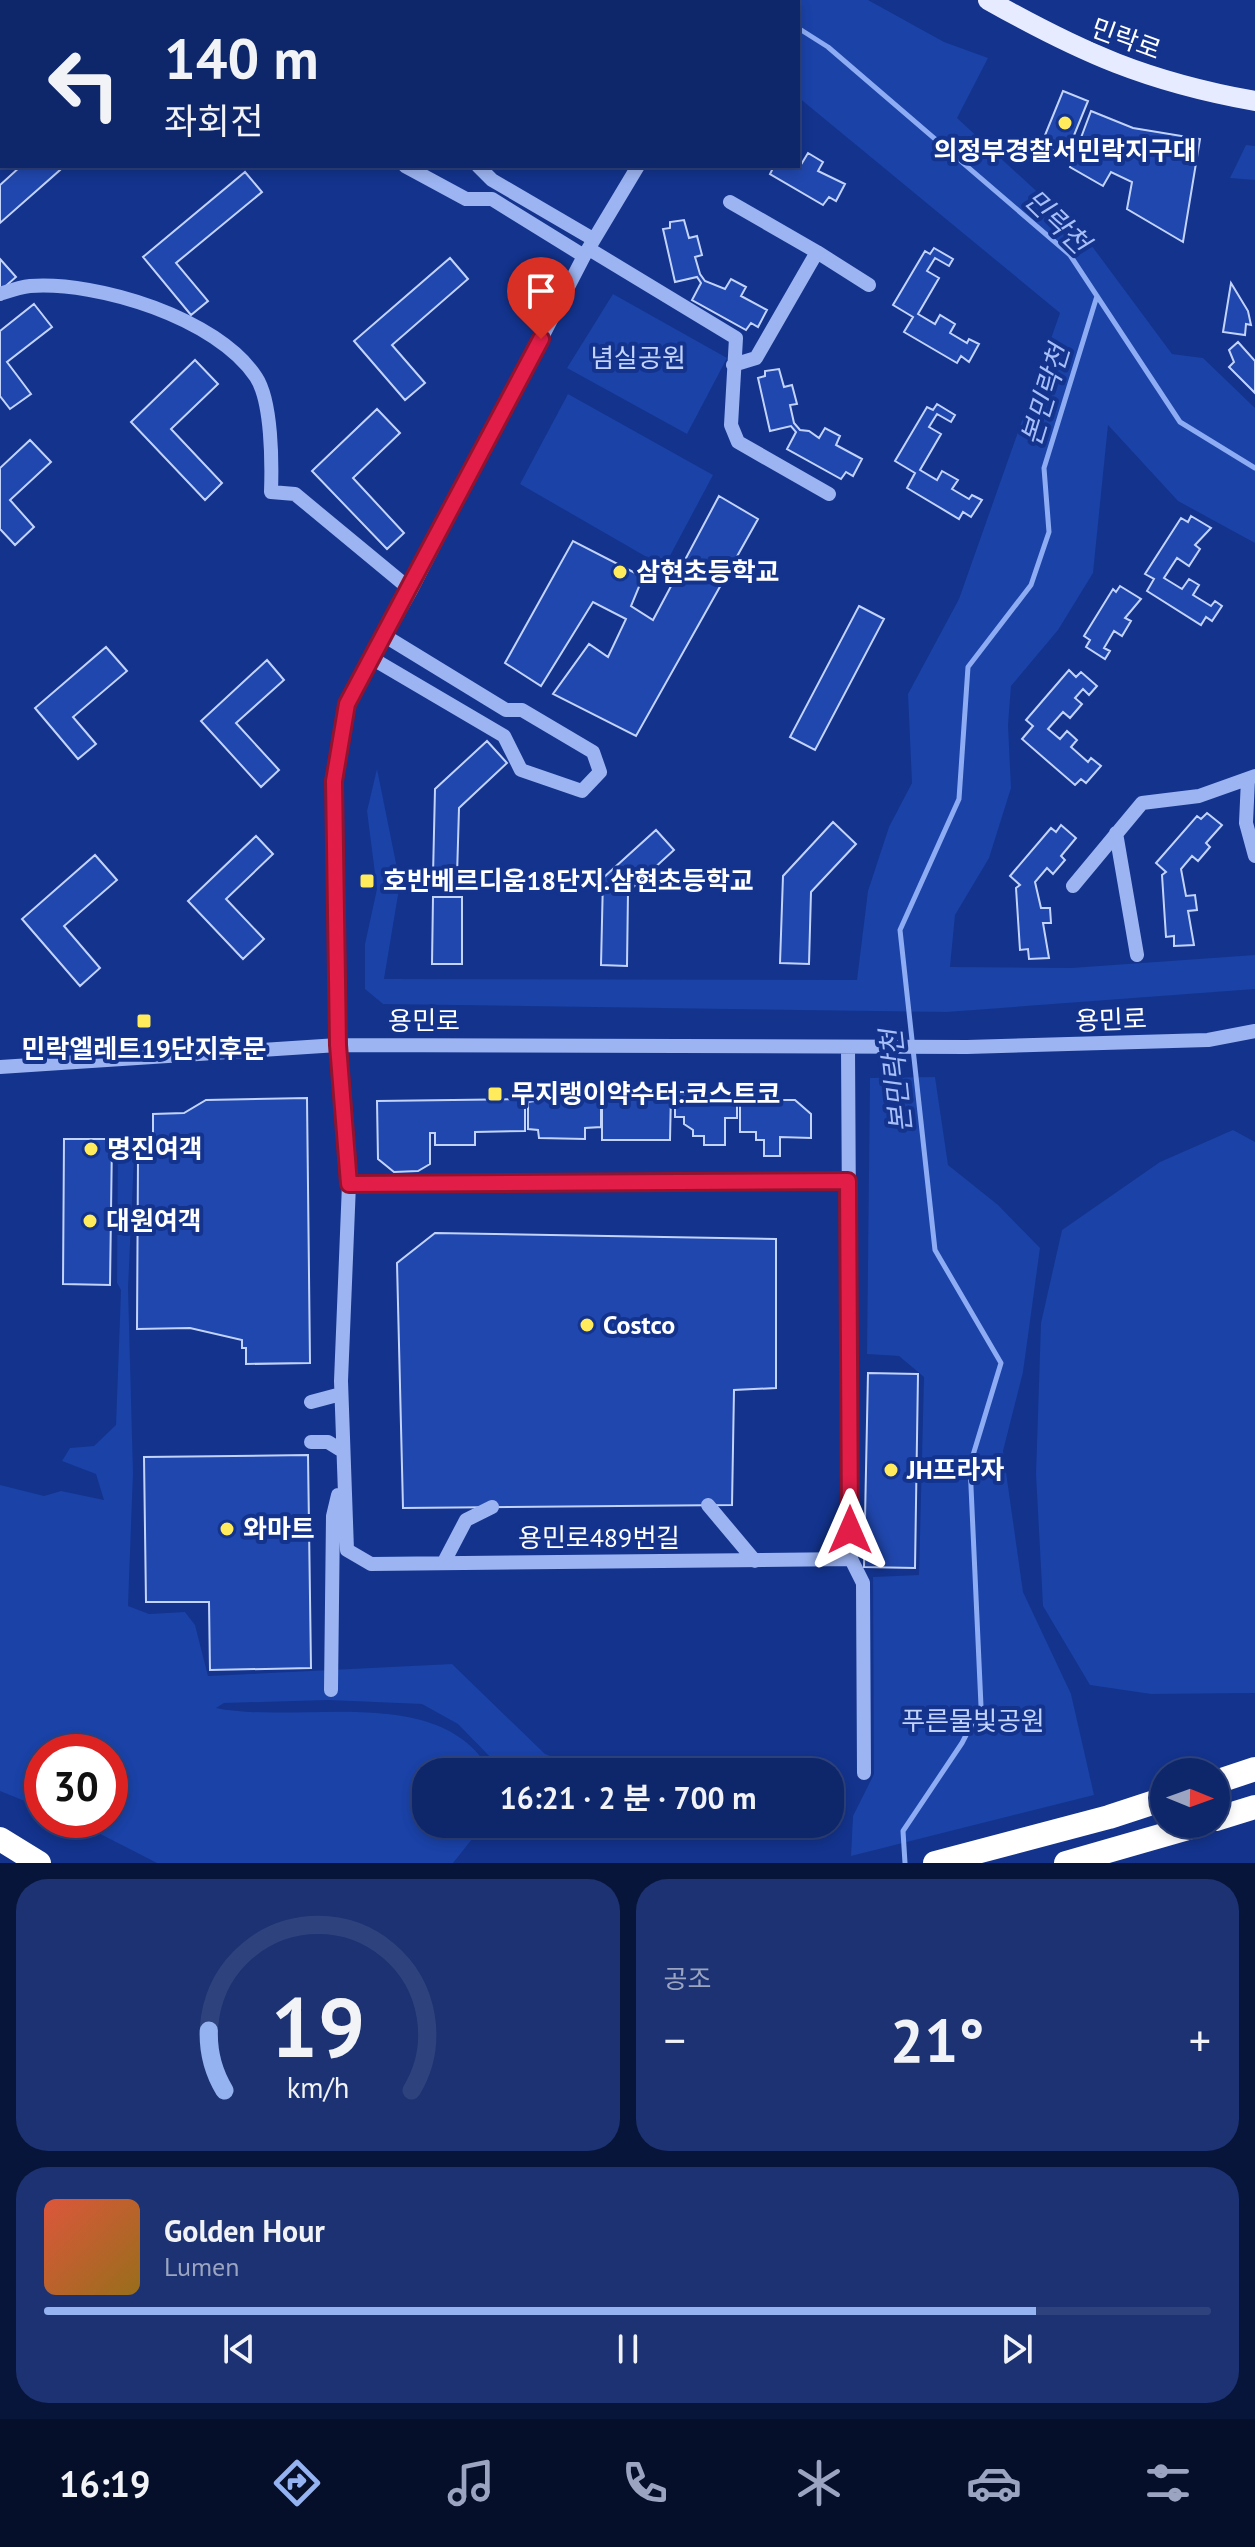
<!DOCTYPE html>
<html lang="ko">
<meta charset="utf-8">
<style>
:root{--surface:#0e266a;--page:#1c3272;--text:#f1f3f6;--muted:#9ba5c1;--line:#2e437e;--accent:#95b2f1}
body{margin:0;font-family:"PT Sans","Noto Sans KR",sans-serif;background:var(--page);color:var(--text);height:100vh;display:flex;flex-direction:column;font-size:30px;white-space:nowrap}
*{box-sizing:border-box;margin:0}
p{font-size:26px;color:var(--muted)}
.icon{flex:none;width:44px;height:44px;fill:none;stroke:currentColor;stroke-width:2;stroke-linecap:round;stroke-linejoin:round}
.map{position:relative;height:1863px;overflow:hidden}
.details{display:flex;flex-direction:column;gap:16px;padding:16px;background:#08153a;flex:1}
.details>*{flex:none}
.guide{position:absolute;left:0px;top:0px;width:800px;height:168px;box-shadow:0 4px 12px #0003,0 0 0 2px var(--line);background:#0e266a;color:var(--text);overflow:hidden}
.needle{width:52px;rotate:91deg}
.controls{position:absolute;left:1150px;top:1758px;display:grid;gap:16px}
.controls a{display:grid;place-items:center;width:80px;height:80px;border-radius:50%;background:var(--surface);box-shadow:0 4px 12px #0003,0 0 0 2px var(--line);font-size:40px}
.speed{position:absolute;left:24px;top:1734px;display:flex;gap:16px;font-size:40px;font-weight:700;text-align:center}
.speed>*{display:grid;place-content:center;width:104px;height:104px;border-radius:50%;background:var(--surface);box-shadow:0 4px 12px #0003,0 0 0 2px var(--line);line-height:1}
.speed .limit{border:12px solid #d22;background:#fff;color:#111}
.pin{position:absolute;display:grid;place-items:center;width:68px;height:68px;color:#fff;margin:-82px -34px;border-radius:50% 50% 50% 0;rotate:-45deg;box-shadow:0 0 8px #0007}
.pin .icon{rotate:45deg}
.me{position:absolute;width:88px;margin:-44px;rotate:0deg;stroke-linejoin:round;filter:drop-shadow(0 0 6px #0008)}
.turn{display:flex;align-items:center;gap:28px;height:168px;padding:0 32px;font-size:36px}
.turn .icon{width:104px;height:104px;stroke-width:2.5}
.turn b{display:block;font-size:56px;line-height:68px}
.big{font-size:60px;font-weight:700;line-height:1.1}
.details .card{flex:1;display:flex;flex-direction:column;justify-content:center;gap:12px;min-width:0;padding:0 28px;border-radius:32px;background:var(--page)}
.details .dial{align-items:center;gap:0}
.dial svg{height:208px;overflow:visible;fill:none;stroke:var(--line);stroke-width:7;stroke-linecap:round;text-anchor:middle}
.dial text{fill:var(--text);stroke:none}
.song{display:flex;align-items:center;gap:24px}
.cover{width:96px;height:96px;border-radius:12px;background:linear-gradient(135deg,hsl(10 70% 55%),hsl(40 70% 35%))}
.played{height:8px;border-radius:4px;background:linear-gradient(90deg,var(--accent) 85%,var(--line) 85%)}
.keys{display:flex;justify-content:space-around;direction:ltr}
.heat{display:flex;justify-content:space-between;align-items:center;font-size:44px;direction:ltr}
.details .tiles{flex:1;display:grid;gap:16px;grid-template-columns:1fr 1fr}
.card:last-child{grid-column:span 2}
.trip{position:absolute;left:412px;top:1758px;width:432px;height:80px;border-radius:32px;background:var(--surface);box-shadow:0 4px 12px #0003,0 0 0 2px var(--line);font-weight:700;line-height:80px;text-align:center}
.menu{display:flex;height:128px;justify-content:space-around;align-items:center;background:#060f2a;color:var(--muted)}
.menu .icon{width:56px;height:56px}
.menu .selected{color:var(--accent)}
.menu b{font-size:36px;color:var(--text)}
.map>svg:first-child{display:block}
.green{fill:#1a42a7}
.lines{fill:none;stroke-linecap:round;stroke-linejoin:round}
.stream{stroke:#8dacf4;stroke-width:5}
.building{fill:#2047ad;stroke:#c2d3fc;stroke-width:2}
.minor{stroke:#9cb4f1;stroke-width:14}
.major{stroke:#e6ebff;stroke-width:20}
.highway{stroke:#fff;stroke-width:24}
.route-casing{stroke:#92132f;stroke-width:20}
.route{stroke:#e11d48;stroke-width:14}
.poi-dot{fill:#ffeb5c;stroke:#13338d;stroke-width:3}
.labels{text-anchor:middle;stroke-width:8;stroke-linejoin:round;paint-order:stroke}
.street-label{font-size:26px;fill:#fff;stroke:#13338d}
.poi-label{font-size:26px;font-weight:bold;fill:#fff;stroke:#13338d;text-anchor:start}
.park-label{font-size:26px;fill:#c2d3fc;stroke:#13338d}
.water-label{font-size:28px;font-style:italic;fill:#a7bff8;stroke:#13338d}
</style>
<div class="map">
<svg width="1255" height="1863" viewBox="0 0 1255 1863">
<rect width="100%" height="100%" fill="#13338d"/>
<path class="green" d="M786,0H868L944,42L988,58L957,118L1083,234L1172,354L1203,358L1255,408V543L1178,501L1108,425L1093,573L1058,630L1011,686L1008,725L1011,788L989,858L955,915L950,967L1071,968L1255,955V989L947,1012L383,1004L365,989V944L377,889L367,811L377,769L400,883L384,979L857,980L868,891L889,827L912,783L908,694L959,599L1060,313L798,97V2Z
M1246,145L1255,146V180L1230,178Z
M613,294L727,358L687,434L567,368Z
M568,394L713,475L664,567L520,484Z
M935,1077L948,1165L998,1205L1040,1248L1023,1372L1003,1451L1023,1592L1071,1694L1094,1795L851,1856L853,1816L874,1774L873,1577L919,1575L924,1377L899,1356L867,1354L870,1078Z
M1233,1130L1255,1142V1693L1151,1694L1090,1685L1043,1606L1036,1474L1041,1323L1062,1230L1160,1162Z
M118,1136H135L128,1288L133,1473L128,1606L149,1614L185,1612L195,1625L208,1676L452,1664L545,1754L578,1767L660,1772H510L498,1765L458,1724L422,1704L328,1700L224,1703L216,1708C300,1725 441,1681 491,1772H426V1824H484L453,1863H157L73,1820H110V1752H42V1808L0,1791V1485L44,1496L61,1491L104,1500L96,1474L62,1461L70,1448L94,1446L116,1425L121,1290L117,1283Z"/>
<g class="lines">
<path class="stream" d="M752,0L755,2
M798,28L828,47L1070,255L1180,422L1255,468
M905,1863L903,1831L962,1743L981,1706L970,1465L1001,1363L935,1250L900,930L959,799L968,667L1031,585L1049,532L1044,468L1097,296"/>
</g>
<path class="building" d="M1063,91L1088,101L1066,155L1041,145Z
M1091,111L1133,128L1200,139L1183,242L1127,209L1132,182L1111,172L1103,186L1070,167Z
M808,153L823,162L818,171L845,184L836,201L829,197L823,205L770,174L774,166H798V160L802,163Z
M21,166H57L60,170L0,223V185Z
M245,172L262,192L176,263L208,301L191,315L143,257Z
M684,220L689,238L697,236L702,255L695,257L700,274L705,281L725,289L731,279L746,287L741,296L767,310L758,327L751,323L746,330L692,300L701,283L697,277L675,282L663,229L670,228V222Z
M934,248L953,259L949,266L935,258L927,271L939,278L918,314L935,324L940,315L955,324L950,333L967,343L969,339L979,344L969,362L961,356L957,363L904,332L913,317L893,305L925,251L930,254Z
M450,258L468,279L392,345L425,383L405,400L354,341Z
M0,259L16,277L0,291Z
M1231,283L1248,311L1251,325L1246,324L1245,335L1223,332Z
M34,304L52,327L7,362L31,394L10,409L0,396V331Z
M1238,342L1255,361V393L1229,367L1234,362L1229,350Z
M195,360L218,384L171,429L222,483L205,500L131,422Z
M779,369L784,387L792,385L797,404L790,405L794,423L800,430L809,431L819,438L825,428L840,436L836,445L862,459L853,476L846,472L841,479L787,449L796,432L791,426L770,431L758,378L765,376V371Z
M937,404L955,415L951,422L937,414L929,427L941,434L920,470L937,480L942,471L958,480L952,489L969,499L972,495L982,500L971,517L963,512L959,519L907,488L915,473L895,461L927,407L933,410Z
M377,409L400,433L353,478L404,533L387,549L312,471Z
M30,440L51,462L10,500L34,527L15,545L0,529V468Z
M719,496L758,519L636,736L553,694L589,644L608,657L626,619L593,602L541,686L505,663L573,541L643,577L631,606L653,620Z
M1191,516L1211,528L1195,545L1200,549L1189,566L1177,558L1164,578L1182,589L1189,579L1199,585L1193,595L1211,606L1215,601L1222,606L1212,621L1206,617L1201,625L1147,591L1154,579L1145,574L1181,518L1188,522Z
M1120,586L1141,599L1125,618L1131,621L1122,636L1114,631L1104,648L1110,651L1105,659L1086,647L1090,640L1084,636L1113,589L1116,592Z
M859,606L884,619L815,750L790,737Z
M106,647L127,671L73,717L96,744L78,759L35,708Z
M267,660L284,680L236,723L279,770L261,787L201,721Z
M1069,670L1076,677L1081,672L1097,686L1089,695L1083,689L1075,698L1082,704L1070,718L1063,712L1048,729L1060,739L1067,731L1077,740L1071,747L1088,762L1091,758L1101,766L1086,783L1081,779L1075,785L1022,739L1033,726L1026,720Z
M487,741L507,763L459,808L457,876L433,875L435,789Z
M1207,813L1222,825L1206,843L1210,847L1198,861L1192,856L1181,869L1186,896L1195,895L1197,910L1188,911L1194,945L1174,946V936L1166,937L1162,875L1166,872L1156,863L1197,816L1201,819Z
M833,822L856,844L811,892L809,964L780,963L783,876Z
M1061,825L1076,838L1061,856L1065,860L1053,874L1047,868L1035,882L1041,908H1050L1051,923H1043L1049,958L1029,959L1028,949L1020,950L1016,888L1020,885L1010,876L1051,828L1056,832Z
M656,830L674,850L628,892L627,966L601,965L603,878Z
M256,836L273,854L226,899L264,939L243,959L188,901Z
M95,855L117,880L64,926L100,968L80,986L22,919Z
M433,897H462V964H432Z
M601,1091V1127L585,1128V1139L539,1138L538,1130L528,1129V1102Z
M675,1092H737V1118H725V1145H704V1136H693V1130L684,1124V1117H675Z
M602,1093H671L670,1140H602Z
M307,1098L310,1363L246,1364V1348H242V1340L190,1328L137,1329L138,1158H153V1114L184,1113L206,1100Z
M525,1099V1131L475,1132V1145H435V1133H430V1164L418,1171L394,1172L378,1159L377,1101Z
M740,1100H795L811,1114V1138L780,1137V1156H764V1140H756V1132H740Z
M64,1139H112L110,1285L63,1284Z
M435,1233L776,1239V1388L734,1390L732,1505L403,1508L397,1263Z
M868,1373L918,1374L915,1568L864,1567Z
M308,1455L311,1668L210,1670L209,1602H146L144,1457Z"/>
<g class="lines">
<path class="minor" d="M732,2L733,0
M405,166L466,199H492L584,256
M478,166L492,180L593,239
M638,166L584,256L411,590L347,704L334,781L338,1045L349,1184L341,1381L347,1550L371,1564L851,1559L848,1047
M730,202L817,252
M589,249L736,338L731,425L738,442L829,494
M0,294C9,291 20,287 30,286C98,281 217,318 256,377C272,401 272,463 271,492L295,494L411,590
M733,365L756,358L817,252L869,285
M373,659L504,736L521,770L582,791L600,772L593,752L522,710H506L385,636
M1248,779L1246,823L1255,856
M1116,833L1137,955
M1073,886L1142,803L1199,796L1255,776
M0,1067L338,1045L967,1047L1208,1040L1255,1031
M349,1184L848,1181
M311,1402L341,1394
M311,1442H328L341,1450
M708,1505L755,1561
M851,1559L863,1583L864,1773
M444,1562L466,1520L492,1507
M331,1690L333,1516L338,1495"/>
<path class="major" d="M988,0C1082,53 1148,82 1255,101"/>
<path class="highway" d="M1216,1782L1255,1769
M1216,1819L1255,1807
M0,1839L39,1863
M935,1863L1109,1817L1164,1799
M1066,1863L1202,1824"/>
</g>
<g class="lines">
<defs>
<path id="route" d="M541,339L347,704L334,781L338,1045L349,1184L848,1181L850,1530"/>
</defs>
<use href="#route" class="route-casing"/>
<use href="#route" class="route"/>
</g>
<g class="poi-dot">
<circle cx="1065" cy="123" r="8"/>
<circle cx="620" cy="572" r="8"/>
<rect x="359" y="873" width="16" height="16" rx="4"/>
<rect x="136" y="1013" width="16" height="16" rx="4"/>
<rect x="487" y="1086" width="16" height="16" rx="4"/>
<circle cx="91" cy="1149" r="8"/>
<circle cx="90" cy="1221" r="8"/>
<circle cx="587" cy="1325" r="8"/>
<circle cx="891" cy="1470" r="8"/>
<circle cx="227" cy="1529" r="8"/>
</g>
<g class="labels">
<g class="street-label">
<text transform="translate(1126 39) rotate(20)" y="9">민락로</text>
<text transform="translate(1111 1020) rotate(-2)" y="9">용민로</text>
<text x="424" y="1030">용민로</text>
<text x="599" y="1547">용민로489번길</text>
</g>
<g class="poi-label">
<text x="1065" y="160" text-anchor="middle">의정부경찰서민락지구대</text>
<text x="636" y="581">삼현초등학교</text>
<text x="383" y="890">호반베르디움18단지.삼현초등학교</text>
<text x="144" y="1058" text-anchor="middle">민락엘레트19단지후문</text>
<text x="511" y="1103">무지랭이약수터.코스트코</text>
<text x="107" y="1158">명진여객</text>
<text x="106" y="1230">대원여객</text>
<text x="603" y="1334">Costco</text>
<text x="907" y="1479">JH프라자</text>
<text x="243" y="1538">와마트</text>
</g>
<g class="park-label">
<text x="638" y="367">념실공원</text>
<text x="973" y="1730">푸른물빛공원</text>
</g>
<g class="water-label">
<text transform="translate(1057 221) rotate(44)" y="10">민락천</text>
<text transform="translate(1045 395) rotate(-73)" y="10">본민락천</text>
<text transform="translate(896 1081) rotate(-96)" y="10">본민락천</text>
</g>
</g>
</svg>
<div class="controls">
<a><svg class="needle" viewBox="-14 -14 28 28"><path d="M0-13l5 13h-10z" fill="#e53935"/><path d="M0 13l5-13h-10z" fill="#9ba5c1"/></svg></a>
</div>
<div class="speed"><div class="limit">30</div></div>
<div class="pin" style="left:541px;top:339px;background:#d93025"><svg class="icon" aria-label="arrive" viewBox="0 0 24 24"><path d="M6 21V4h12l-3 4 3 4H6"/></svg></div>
<svg class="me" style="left:850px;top:1530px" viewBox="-20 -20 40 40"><path d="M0-17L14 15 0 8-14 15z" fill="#e11d48" stroke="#fff" stroke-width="4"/></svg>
<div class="trip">16:21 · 2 분 · 700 m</div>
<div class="guide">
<div class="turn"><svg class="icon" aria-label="left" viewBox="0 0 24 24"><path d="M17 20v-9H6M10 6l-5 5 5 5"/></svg><div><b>140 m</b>좌회전</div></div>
</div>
</div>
<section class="details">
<div class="tiles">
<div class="card dial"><svg viewBox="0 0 100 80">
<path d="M14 69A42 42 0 1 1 86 69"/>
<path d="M14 69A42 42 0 0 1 8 46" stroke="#95b2f1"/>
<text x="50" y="56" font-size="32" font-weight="700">19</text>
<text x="50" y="72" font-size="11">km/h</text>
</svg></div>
<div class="card"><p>공조</p>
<div class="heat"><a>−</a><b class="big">21°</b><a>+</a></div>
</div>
<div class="card">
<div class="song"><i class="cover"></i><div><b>Golden Hour</b><p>Lumen</p></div></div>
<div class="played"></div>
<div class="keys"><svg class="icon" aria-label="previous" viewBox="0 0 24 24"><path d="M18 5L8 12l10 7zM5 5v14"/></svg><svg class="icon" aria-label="pause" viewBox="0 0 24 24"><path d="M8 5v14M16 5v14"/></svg><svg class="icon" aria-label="next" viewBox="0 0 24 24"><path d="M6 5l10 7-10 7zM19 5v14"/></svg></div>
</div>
</div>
</section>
<nav class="menu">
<b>16:19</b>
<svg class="icon selected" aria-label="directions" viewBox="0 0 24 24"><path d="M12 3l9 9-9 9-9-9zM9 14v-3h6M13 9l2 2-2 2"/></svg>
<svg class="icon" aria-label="music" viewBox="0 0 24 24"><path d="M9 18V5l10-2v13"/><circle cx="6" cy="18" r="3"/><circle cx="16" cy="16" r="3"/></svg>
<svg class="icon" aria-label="phone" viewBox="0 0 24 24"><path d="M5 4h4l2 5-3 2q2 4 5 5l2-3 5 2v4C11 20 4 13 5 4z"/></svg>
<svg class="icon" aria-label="climate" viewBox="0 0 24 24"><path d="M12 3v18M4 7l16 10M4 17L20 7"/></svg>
<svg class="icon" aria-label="car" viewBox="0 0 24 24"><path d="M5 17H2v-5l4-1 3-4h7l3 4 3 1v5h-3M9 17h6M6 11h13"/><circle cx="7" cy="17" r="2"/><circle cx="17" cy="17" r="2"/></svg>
<svg class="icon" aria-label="filters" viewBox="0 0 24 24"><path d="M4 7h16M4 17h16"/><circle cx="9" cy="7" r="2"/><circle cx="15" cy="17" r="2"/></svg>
</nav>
